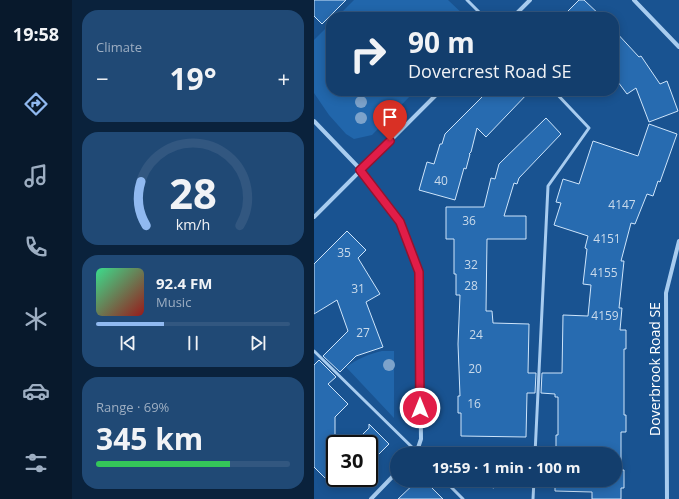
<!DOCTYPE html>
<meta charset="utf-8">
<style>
:root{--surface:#133e6d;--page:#204975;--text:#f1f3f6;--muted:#9daec2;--line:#325780;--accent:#90b9f0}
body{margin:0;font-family:"Open Sans",sans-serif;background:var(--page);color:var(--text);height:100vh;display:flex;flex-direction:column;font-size:15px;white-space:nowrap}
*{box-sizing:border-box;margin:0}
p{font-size:13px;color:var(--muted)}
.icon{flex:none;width:22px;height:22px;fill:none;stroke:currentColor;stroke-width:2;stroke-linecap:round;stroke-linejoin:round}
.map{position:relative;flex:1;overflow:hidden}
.details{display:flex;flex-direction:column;gap:10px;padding:10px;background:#0a223c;width:242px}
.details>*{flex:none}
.hud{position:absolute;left:12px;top:12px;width:293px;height:84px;border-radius:16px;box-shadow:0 2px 10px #0003,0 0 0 1px var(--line);background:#133e6d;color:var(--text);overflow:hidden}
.speed{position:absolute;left:12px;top:435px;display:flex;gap:8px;font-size:20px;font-weight:700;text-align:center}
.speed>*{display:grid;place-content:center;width:52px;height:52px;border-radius:50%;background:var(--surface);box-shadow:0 2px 10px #0003,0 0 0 1px var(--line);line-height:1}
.speed .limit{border:2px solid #111;border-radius:6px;background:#fff;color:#111}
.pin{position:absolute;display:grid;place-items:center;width:34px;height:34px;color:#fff;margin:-41px -17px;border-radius:50% 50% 50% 0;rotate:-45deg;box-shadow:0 0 4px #0007}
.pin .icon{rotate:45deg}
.me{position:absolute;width:44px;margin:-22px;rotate:0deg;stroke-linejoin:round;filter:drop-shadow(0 0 3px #0008)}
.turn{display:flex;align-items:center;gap:14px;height:84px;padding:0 16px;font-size:18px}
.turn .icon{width:52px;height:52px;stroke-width:2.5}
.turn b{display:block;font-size:28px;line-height:34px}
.big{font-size:30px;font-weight:700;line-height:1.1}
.details .card{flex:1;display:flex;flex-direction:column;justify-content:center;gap:6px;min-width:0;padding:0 14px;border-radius:16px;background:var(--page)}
.details .dial{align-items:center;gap:0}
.dial svg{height:104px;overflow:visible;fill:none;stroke:var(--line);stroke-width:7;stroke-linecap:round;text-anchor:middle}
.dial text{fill:var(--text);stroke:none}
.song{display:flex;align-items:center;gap:12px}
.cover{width:48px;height:48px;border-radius:6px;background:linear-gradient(135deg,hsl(150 70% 55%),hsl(0 70% 35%))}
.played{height:4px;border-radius:2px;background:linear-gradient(90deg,var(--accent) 35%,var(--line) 35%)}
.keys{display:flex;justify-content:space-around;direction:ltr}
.heat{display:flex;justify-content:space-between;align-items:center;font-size:22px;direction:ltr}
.charge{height:6px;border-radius:3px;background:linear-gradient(90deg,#34c759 69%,var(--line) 0)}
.trip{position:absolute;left:76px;top:447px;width:232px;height:40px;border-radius:20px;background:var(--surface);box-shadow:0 2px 10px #0003,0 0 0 1px var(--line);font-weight:700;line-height:40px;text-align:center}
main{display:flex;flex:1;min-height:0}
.tabs{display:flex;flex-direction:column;width:72px;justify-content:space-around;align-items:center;background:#08192c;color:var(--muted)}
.tabs .icon{width:28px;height:28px}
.tabs .selected{color:var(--accent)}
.tabs b{font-size:18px;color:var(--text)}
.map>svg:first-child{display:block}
.green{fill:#2166ab}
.building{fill:#276bb0;stroke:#cee5fb}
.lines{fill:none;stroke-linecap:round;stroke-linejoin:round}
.lane{stroke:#a8ccef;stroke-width:3}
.street{stroke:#a8ccef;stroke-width:4}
.tree{fill:#7da3cb}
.route-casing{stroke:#92132f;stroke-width:10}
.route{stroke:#e11d48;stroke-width:7}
.labels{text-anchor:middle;stroke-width:4;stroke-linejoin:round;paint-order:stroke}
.number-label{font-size:12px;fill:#c9daeb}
.street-label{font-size:14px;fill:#fff;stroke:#195391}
</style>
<main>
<nav class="tabs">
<b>19:58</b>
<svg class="icon selected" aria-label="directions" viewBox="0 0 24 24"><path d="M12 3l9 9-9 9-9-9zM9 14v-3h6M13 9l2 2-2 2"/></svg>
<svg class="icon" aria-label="music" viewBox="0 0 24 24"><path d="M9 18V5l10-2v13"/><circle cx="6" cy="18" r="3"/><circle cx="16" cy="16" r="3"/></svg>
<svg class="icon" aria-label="phone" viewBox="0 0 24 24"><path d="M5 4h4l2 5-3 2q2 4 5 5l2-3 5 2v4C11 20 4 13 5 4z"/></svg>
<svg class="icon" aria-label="climate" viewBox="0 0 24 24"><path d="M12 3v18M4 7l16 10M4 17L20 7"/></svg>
<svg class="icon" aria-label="car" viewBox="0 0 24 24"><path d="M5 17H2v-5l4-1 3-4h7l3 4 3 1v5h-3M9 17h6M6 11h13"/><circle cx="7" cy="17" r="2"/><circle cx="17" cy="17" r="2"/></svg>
<svg class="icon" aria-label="filters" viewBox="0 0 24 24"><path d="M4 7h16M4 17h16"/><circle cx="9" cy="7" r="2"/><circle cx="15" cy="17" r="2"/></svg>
</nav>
<section class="details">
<div class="card"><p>Climate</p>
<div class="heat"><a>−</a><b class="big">19°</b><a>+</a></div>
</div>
<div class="card dial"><svg viewBox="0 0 100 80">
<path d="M14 69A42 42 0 1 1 86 69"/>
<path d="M14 69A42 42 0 0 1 10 35" stroke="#90b9f0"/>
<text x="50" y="56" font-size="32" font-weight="700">28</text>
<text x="50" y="72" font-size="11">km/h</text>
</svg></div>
<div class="card">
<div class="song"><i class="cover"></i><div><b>92.4 FM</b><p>Music</p></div></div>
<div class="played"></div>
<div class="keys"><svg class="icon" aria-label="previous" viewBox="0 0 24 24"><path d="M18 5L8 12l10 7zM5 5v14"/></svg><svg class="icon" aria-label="pause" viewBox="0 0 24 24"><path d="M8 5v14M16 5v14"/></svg><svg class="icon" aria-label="next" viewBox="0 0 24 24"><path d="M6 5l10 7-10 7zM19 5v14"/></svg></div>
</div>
<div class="card"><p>Range · 69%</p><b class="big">345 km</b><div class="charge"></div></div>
</section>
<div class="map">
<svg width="365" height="499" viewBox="0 0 365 499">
<rect width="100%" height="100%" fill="#195391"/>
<path class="green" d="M40,0H134L152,17H23Z
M17,23V91H101L58,135L40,139L32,134L15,115L0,93V40Z
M68,351H80V418L32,367C44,359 54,354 68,351Z"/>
<path class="building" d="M0,0H32L8,24L0,16Z
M265,0H270L288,17H248Z
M300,30L325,57L327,56L346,84L353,81L364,111L335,122L322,88L313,94L304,82L300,86Z
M174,91H216L172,137L163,128L157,152L155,154H156L152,169L150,168L141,200L105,190L113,162L120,164L126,144H128L131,134Z
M232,118L247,134L205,178L203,184L200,183L190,216H212V239H173L172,311H178L179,323L215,324L214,373H222L221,393H213L212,437L147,436V413H144V396H146L144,344L146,295H142V274H140V239H132V207H170L177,178L181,179L185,164Z
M335,124L363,134L346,182L344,181L339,196L333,194L321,224L317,223L307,261H310L305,308H308L306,330H312V349H310V415H312V432H307V470H310V488H307V499H278V492L241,491V480H301V454H242V435H244V397H241V394L227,393L228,373H248L249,315L274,316L277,285L269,284L273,249L271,248L274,236L240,225L247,203L242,202L249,179L265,184L279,141L324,156Z
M33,231L52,250L44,258L66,294L52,302L69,347L42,356L26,372L9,356L34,331L23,300L0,314V264Z
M5,360L22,377L14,384L34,404L21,417V488L0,467V365Z
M55,424L75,444L55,464V444H39L55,428Z
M104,480H110L129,499H84Z
M152,480H183L180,488Z"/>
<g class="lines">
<path class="lane" d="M153,0L170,17
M0,351L105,454
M221,454L234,186L275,128L240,91
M130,480L149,499
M219,499L220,480"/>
<path class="street" d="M320,0L365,47
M199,17L216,0
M0,121L47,170L86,222L105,272L107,439L103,451L100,454
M0,217L126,91
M57,499L83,472
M353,499L352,293L365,241"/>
</g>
<g class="tree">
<circle cx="47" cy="102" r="6"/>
<circle cx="47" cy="118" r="6"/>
<circle cx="75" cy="365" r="6"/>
</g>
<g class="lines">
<defs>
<path id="route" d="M76,141L46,170L86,222L105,272L106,408"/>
</defs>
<use href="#route" class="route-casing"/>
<use href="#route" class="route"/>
</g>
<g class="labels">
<g class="number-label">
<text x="127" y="185">40</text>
<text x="308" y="209">4147</text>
<text x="155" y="225">36</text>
<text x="293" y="243">4151</text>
<text x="30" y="257">35</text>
<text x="157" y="269">32</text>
<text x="290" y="277">4155</text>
<text x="157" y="290">28</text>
<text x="44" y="293">31</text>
<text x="291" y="320">4159</text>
<text x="49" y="337">27</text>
<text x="162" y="339">24</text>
<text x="161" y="373">20</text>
<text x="160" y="408">16</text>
</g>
<g class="street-label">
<text transform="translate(341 369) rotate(-90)" y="5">Doverbrook Road SE</text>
</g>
</g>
</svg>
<div class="speed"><div class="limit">30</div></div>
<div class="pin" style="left:76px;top:141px;background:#d93025"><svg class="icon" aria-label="arrive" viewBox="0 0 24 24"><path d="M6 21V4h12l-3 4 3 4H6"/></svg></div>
<svg class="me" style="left:106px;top:408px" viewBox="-20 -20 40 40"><circle r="17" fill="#e11d48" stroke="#fff" stroke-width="3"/><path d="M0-11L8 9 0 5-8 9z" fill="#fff"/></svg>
<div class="trip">19:59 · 1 min · 100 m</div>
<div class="hud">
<div class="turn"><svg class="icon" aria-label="right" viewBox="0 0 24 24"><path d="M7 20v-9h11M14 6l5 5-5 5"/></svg><div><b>90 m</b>Dovercrest Road SE</div></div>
</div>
</div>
</main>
